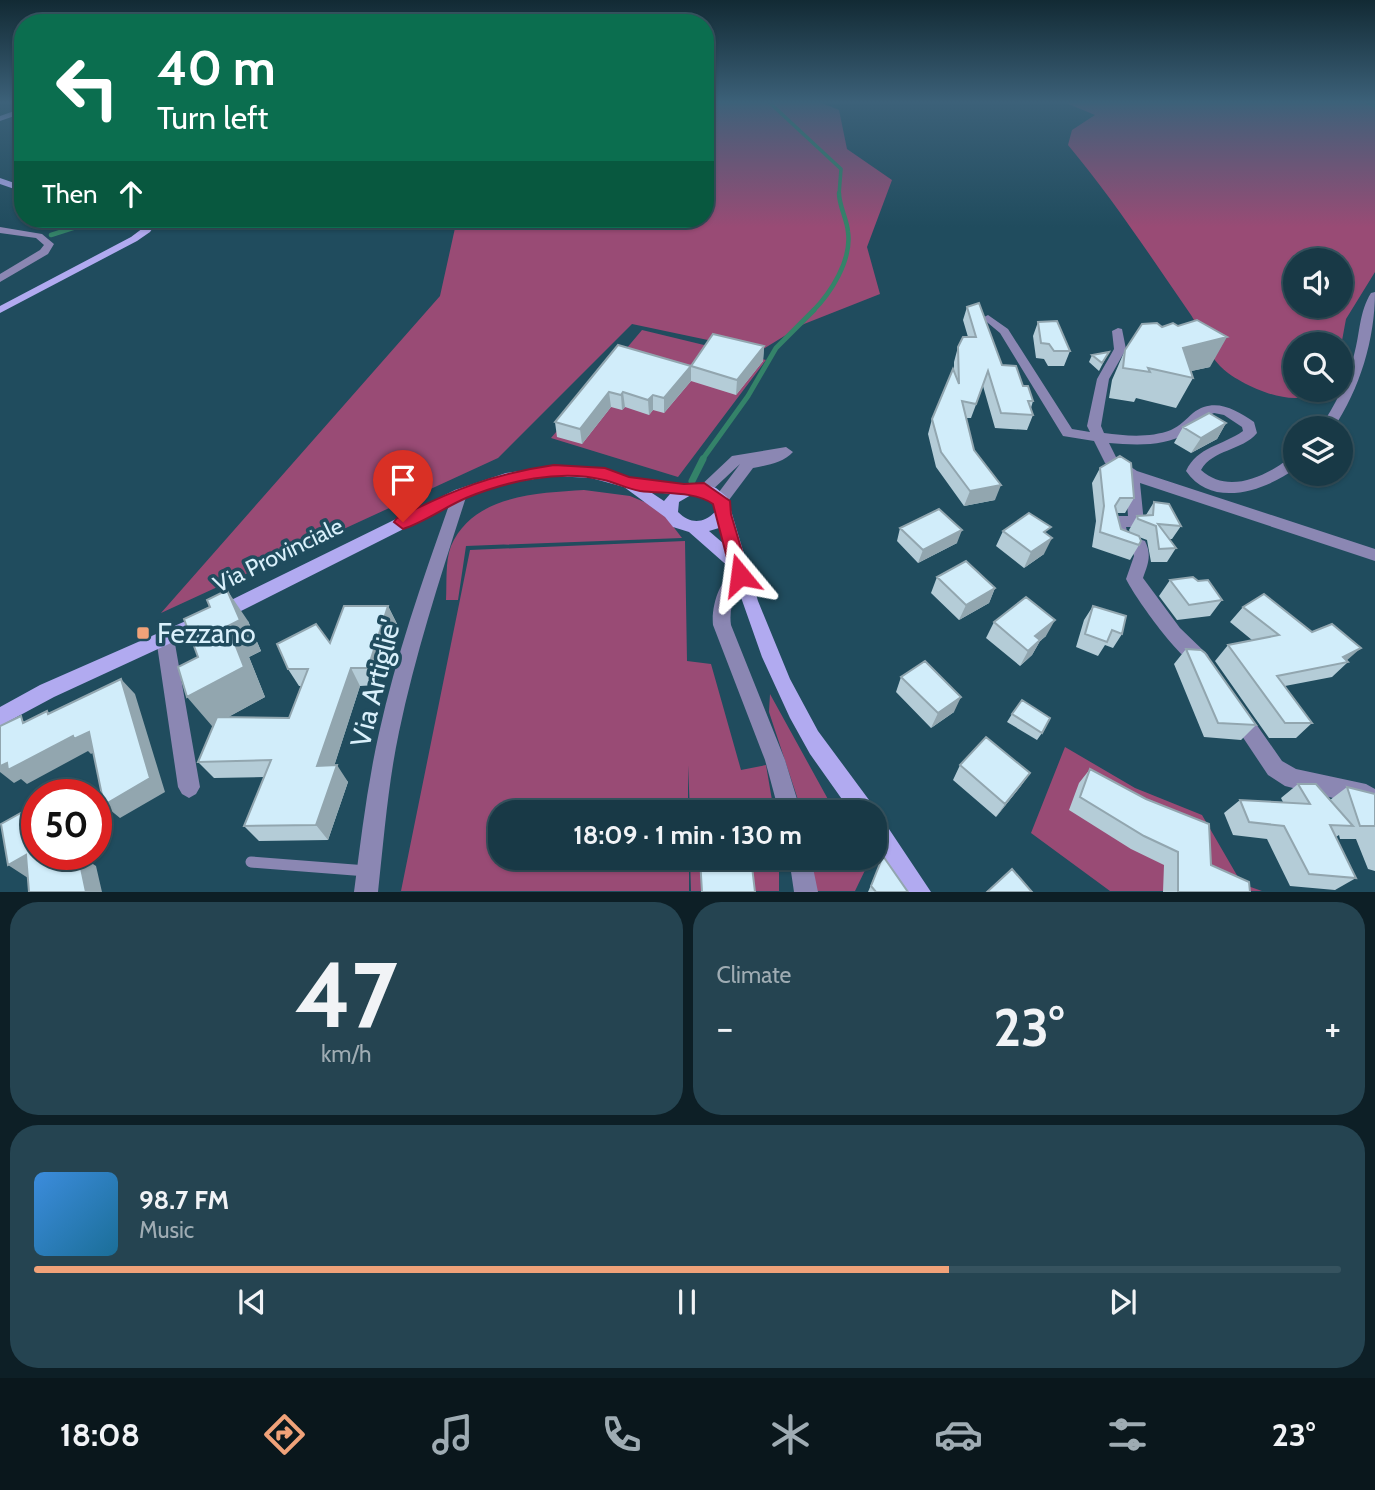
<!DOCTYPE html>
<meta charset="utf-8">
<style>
:root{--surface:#183946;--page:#254451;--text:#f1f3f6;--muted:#9facb3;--line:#36535f;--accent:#f0a279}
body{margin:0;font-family:Cabin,sans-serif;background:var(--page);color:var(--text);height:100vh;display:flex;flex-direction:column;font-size:26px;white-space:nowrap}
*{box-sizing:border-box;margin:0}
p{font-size:23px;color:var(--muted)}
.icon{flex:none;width:38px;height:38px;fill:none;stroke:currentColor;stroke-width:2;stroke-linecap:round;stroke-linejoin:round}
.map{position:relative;height:892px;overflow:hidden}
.drawer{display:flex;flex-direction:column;gap:10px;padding:10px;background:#0d1f26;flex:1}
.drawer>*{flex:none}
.guide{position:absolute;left:14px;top:14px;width:700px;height:214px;border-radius:28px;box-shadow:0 2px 5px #0004,0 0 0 2px var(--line);background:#0b6e4f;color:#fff;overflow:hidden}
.tools{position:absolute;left:1283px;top:248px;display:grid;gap:14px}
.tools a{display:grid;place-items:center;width:70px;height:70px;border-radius:50%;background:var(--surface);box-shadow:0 2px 5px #0004,0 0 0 2px var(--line);font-size:35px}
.speed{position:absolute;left:21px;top:779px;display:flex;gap:14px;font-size:35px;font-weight:700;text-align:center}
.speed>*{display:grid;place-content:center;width:91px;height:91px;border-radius:50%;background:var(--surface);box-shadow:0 2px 5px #0004,0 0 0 2px var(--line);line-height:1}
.speed .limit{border:10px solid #d22;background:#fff;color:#111}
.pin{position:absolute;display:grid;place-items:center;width:60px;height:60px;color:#fff;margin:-72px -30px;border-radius:50% 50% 50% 0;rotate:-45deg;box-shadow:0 0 7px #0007}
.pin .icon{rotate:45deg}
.me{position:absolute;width:77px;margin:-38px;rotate:344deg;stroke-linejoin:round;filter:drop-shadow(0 0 5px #0008)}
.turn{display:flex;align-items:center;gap:24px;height:147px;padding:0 28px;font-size:32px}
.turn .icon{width:91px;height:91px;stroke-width:2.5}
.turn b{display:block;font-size:49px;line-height:60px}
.then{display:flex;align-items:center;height:66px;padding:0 28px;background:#0003;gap:14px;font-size:26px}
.big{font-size:52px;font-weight:700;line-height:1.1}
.drawer .card{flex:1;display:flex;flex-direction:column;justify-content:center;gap:10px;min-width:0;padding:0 24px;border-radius:28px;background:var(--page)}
.drawer .dial{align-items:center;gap:0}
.dial b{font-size:91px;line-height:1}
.song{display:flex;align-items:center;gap:21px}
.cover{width:84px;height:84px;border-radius:10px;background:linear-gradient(135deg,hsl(210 70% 55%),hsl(200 70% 35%))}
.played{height:7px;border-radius:4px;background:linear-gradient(90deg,var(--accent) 70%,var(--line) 70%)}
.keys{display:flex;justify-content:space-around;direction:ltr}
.heat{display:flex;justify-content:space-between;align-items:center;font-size:38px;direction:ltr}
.drawer .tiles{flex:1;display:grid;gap:10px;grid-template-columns:1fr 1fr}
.card:last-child{grid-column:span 2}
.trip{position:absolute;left:488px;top:800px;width:399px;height:70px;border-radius:28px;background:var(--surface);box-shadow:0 2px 5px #0004,0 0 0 2px var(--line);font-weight:700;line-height:70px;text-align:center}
.menu{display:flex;height:112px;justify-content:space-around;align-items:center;background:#0a171c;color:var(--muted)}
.menu .icon{width:49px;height:49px}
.menu .active{color:var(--accent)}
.menu b{font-size:32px;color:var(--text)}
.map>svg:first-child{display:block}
.green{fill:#994b75;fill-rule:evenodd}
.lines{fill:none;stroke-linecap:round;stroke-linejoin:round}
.stream-far3{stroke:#348369;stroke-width:3.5}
.stream-far2{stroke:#348369;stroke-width:4.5}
.stream-far1{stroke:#348369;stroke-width:5}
.stream{stroke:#348369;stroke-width:7}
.lane{stroke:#8b87b3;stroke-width:11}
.street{fill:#8b87b3;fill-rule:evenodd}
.secondary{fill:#b1aaf0;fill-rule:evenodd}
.wall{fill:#b4ccd7}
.shaded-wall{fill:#92a6af}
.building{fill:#d1edfa;stroke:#92a6af;stroke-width:2}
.route{fill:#e11d48;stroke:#92132f;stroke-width:2}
.poi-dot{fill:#f0a279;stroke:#204c5e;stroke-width:2.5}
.labels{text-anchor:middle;stroke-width:7;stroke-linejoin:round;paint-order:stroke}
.street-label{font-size:23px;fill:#d9f0fb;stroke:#204c5e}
.near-poi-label{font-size:28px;fill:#d9f0fb;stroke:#204c5e;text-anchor:start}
.near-street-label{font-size:28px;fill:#d9f0fb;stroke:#204c5e}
</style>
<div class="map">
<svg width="1375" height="892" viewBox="0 0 1375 892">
<rect width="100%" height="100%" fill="#204c5e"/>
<path class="green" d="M705,103H822L839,110L847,149L892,180L867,247L880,294L804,324L760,351L632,324L498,458L161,613L440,296L457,219H705Z
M1066,103H1375V272L1346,319L1341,346L1295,345V390H1317C1297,412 1237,384 1220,366C1207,353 1201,330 1191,315C1151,257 1113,199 1068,145L1072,130L1095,115ZM1295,261H1340V306H1295Z
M642,330L766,360L678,477L551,438Z
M584,490L630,496L659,508L682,538L466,546L458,600H446C447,584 445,561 451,546C473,495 537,493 584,490Z
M685,541L687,661L711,664L741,770L766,765L774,812H690L688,765V812H500V858H689V891H401L470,550Z
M770,694L835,812H802L769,712Z
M1065,747L1135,788L1202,815L1242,884L1262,891H1110L1031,833Z
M690,858H779V891H691Z
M805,858H864L868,864L855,891H808Z"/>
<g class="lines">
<path class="stream-far3" d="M770,103L841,169L839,195
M1368,103L1375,106"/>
<path class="stream-far2" d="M51,235L101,219
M812,312C831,293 852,260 848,232C847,219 839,206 839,193"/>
<path class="stream-far1" d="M702,460L748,396L776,348L814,310"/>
<path class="stream" d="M692,481L703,459"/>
<path class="lane" d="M251,862L367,871"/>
<path class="street" d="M0,227L42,234L54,244L48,254L0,282V274L40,250L44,245L36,238L0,233Z
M1375,292C1375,339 1360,389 1333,429H1319C1335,406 1347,382 1354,355C1360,334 1359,312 1371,293Z
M988,315L1008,329L1072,429L1090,432L1087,426L1097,379L1114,349L1112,331L1118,328L1122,329L1126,349L1109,379L1101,426L1104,433C1126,436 1150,438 1171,430C1180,426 1186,419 1193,413C1214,397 1235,409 1254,422L1257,433C1242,451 1213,449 1201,470C1223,490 1251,482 1275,468C1282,464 1287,459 1295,457V469C1264,491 1212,509 1186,471C1198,446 1222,446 1243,431L1242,427L1224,415L1214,413C1203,417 1197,427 1187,433C1165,447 1134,445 1109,443L1116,457L1137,471L1375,549V561L1140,483L1144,523L1142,527H1126L1128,535L1145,541C1152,555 1148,564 1143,578L1180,628L1208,655L1210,661L1208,667L1201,669C1181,662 1136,599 1126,579L1134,556L1132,549L1115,543L1109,520L1112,516H1128L1125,477L1105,463L1094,441L1063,436L1000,333L982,318Z
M786,447L793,452C783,463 767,465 753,468L726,504H716L713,500L740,464L709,493H699L697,489L732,456Z
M460,489L465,490L467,494C442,572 416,651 399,732C388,784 384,838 378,892H354C361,839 367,786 379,733C397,652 425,573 453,494L455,490Z
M740,568L746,570L748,575C738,593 728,603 731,625L785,760L801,812H779L765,760L713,625C711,606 720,575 740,568Z
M165,630L171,633L174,638L200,787L196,794L189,798L182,794L178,787L156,638L159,633Z
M1240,709L1247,711L1282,761L1296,769L1366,784L1375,789V813L1361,805L1285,786L1268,775L1230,718L1233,711Z
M789,858H811L818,892H794Z"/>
<path class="secondary" d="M23,108V113L0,121V116Z
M0,178L23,186V192L0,184Z
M150,219H159L150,232L137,241L0,313V306L131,237L143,228Z
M554,466L591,468L627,478L686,485L704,484L716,488L727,497L758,601L790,679L818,731L872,804L875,812H851L810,754L790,718L762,657L731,569L689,532L673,527L665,517L624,487L591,478L554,476L508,483L465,498L229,617L223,619L217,617L214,612L217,607L455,490L506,473ZM649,491L670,494L664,501ZM691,495H703L715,503V512C703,524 690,524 678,512L679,502ZM719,528L723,543L724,544L709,531Z
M204,613L210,615L213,620L210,625L54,697L0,726V707L40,685Z
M875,817L883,820L931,892H906L875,847Z"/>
</g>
<path class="wall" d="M967,307L1002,365L1023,386L1033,401L1031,408L1033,415L1027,430L995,428L983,386L971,418H966L974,450L995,500L964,506L936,467L928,434L932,419L954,371V362L958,347L968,337L963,320Z
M1038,322L1070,351L1064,366H1048L1044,359L1036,358L1033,336Z
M618,345L691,366L764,346L763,361L736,395L691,381L664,413L653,410L649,415L625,407L622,410L611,407L582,444L557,437L555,422Z
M1125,350L1210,367L1191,371L1193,378L1176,408L1136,398L1134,402L1109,398L1112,380Z
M1092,355L1105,359L1099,371L1089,362Z
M1226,423L1217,439L1191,453L1174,443L1183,427Z
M1100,468L1134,498L1125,513H1117L1121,529L1130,532L1129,530L1137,516L1146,515L1154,502L1181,526L1172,539H1169L1176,548L1167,562H1151L1147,540L1139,537V545L1130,560L1092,547L1096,521L1092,483Z
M900,528L957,543L918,563L897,541Z
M1003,531L1044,554L1024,568L996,546Z
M937,577L995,588L989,603L959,620L931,593Z
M1170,580L1222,600L1210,616L1177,620L1159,596Z
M388,606L397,624L377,685L360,686L334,766L348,782L328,840L259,841L244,826L264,777L214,778L198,762L214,725L212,726L198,657L248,621L261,651L249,657L265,697L228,717L289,718L301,686H299L288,669Z
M1093,606L1122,634L1113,648L1105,645L1098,656L1076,647L1084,620Z
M1243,607L1348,662L1332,677L1285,686L1312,723L1296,738H1269L1215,661L1228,645L1252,640L1230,622Z
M994,622L1046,636L1040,641L1032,655L1020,666L986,638Z
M1186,649L1256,725L1241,740L1204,737L1174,664Z
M901,677L954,712L931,728L896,692Z
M1012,714L1042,733L1037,740L1007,722Z
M960,765L1030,773L1020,787L996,817L953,780Z
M1090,769L1211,865L1250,892H1163L1164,865L1131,849L1069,810L1079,783Z
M1298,784L1330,800L1347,787L1375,794V871L1368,869L1356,839H1340L1339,835L1336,837L1356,878L1335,890L1290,886L1267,839L1233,835L1224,813L1240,800L1283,802L1281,798Z
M883,856L908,892H868Z"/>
<path class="shaded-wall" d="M1227,337L1210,367L1178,374L1183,348Z
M764,346L763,361L736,395L737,380Z
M691,366V381L664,413V398Z
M609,392L611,407L582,444L580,429Z
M623,392L625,407L622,410L621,395Z
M653,395V410L649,415L648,400Z
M1226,423L1217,439L1191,453L1201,438Z
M1001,485L995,500L964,506L970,491Z
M962,530L957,543L918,563L923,550Z
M1052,538L1044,554L1024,568L1031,552Z
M995,588L989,603L959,620L966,605Z
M227,590L248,621L261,651L249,657L265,697L212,726L187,697L228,626Z
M388,606L397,624L377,685L368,668Z
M1055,620L1046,636L1040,641L1032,655L1020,666L1028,651L1033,646L1027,651L1035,636Z
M1361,648L1345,662L1343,657Z
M351,668L360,686L329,782L317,766Z
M121,679L135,694L165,792L120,818L104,805Z
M961,697L954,712L931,728L938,713Z
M89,732L105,746L91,754L88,751L27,784L21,779L14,783L0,772V766L7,763L73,736Z
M337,765L348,782L328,840L316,825Z
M1030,773L1020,787L996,817L1005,804Z
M61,854H77L63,861Z
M78,854L96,866L102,892H86Z
M26,855L28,878L8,865Z"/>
<path class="building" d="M979,303L1002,365L1016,366L1023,386H1028L1033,401H1028L1033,415L1001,413L988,371L976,404L962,401L974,450L1001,485L970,491L941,452L932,419L953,369L959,384L958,347L963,337H976L967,307Z
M1197,320L1227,337L1183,348L1193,378L1148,368L1150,372L1123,368L1125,350L1142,324L1157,323L1162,327L1173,323L1178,326Z
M1057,321L1070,351H1054L1049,344L1041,343L1038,322Z
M713,334L764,346L737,380L691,366L664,398L653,395L648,400L623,392L621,395L609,392L580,429L555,422L618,345L691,366Z
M1109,352L1102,363L1092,355Z
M1209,413L1226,423L1201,438L1183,427Z
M1120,456L1131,463L1134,498H1120L1115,506L1121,529L1139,536L1141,541L1139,545L1100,532L1104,506L1100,468Z
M1154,502L1169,504L1181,526L1158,524L1176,548L1159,549L1156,526L1138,519L1137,516L1153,515Z
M939,509L962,530L923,550L900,528Z
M1029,513L1051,527L1044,532L1052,538L1031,552L1003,531Z
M966,561L995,588L966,605L937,577Z
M1193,577L1198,581L1208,580L1222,600L1189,605L1170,580Z
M227,590L240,620L228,626L244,667L187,697L178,667L198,657L184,619L210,607L207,600Z
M1264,594L1312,632L1332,624L1361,648L1343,657L1348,662L1277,676L1312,723H1285L1228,645L1279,635L1243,607Z
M1026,597L1055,620L1035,636L1040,640L1028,651L994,622Z
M344,606H388L368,668H351L317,766L337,765L316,825L244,826L271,760L198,762L217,717L289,718L308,669H288L277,644L316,624L330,643Z
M1093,606L1126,616L1122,634L1112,630L1107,642L1085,634Z
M1186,649L1201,650L1205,653L1256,725L1218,723Z
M925,661L961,697L938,713L901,677Z
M121,679L150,778L104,805L89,732L74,739L73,736L8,770L7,763L0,766V726L21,716L23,723L47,711L48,714Z
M1022,700L1050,718L1042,733L1012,714Z
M986,737L1030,773L1005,804L960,765Z
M1090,769L1146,799L1209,824L1211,865L1249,882L1250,892H1178V852L1144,836L1080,797Z
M1298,784H1316L1353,826L1330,825L1356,878L1309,874L1284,826L1249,822L1240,800L1310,804Z
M1347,787L1375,794V826H1360Z
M37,804V854H61L63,861L78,854L86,892H29L26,855L8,865L1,824Z
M883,856L908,892H876L871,886Z
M700,858H751L755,892H702Z
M1012,869L1032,892H987Z"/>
<linearGradient id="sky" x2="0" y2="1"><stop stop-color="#122a34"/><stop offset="0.45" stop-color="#3c6179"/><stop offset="1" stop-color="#3c6179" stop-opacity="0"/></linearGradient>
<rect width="1375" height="227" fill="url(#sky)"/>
<path class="route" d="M554,465L605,468L629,477L684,484L704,483L730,501L731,514L749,575L747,581H733L713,504C695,491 664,494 640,491C627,489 617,483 604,480C560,469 507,481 466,498C445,507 425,522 403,529L394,522L397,518C453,490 492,474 554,465Z"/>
<rect class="poi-dot" x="136" y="626" width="14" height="14" rx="3.5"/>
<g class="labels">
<g class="street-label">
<text transform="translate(278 555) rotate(-26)" y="8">Via Provinciale</text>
</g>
<g class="near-poi-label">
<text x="157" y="643">Fezzano</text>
</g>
<g class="near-street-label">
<text transform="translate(375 683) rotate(-76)" y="10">Via Artiglie'</text>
</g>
</g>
</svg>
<div class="tools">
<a><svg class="icon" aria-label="sound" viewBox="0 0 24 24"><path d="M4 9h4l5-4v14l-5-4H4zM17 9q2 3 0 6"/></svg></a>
<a><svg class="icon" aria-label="search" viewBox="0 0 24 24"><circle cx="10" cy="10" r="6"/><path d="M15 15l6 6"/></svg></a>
<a><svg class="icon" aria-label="layers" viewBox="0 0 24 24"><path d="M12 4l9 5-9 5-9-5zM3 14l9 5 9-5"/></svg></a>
</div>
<div class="speed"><div class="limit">50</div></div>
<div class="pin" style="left:403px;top:522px;background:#d93025"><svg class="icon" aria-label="arrive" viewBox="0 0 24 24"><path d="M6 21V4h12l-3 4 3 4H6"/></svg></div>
<svg class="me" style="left:740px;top:575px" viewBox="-20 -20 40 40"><path d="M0-17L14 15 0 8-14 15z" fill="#e11d48" stroke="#fff" stroke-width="4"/></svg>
<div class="trip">18:09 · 1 min · 130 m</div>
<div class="guide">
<div class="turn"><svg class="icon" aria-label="left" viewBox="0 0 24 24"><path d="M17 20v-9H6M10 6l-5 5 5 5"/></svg><div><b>40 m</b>Turn left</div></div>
<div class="then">Then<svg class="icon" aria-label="ahead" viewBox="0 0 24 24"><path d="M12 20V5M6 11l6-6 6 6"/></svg></div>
</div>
</div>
<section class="drawer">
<div class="tiles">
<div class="card dial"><b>47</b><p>km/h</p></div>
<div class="card"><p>Climate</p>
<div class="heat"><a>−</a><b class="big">23°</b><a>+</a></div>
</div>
<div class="card">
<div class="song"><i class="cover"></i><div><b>98.7 FM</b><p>Music</p></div></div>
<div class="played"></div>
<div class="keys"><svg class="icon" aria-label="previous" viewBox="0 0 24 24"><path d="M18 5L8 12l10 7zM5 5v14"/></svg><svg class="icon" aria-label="pause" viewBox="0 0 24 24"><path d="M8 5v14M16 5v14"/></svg><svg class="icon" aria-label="next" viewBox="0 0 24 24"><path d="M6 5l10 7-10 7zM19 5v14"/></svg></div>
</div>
</div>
</section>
<nav class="menu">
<b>18:08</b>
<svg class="icon active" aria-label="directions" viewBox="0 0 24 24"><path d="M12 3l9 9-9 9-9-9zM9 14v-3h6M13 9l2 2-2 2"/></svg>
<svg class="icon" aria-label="music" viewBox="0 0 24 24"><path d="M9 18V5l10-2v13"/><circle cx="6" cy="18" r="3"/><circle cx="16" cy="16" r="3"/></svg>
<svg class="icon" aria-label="phone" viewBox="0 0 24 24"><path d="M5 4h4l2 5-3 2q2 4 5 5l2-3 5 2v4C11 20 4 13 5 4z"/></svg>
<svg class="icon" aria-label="climate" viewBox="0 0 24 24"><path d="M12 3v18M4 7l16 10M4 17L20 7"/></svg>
<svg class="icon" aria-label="car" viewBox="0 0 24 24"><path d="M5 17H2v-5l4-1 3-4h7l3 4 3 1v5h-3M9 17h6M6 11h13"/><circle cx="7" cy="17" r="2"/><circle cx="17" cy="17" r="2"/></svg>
<svg class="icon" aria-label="filters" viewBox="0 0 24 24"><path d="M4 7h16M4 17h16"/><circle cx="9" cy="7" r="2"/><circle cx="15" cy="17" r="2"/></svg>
<b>23°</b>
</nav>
